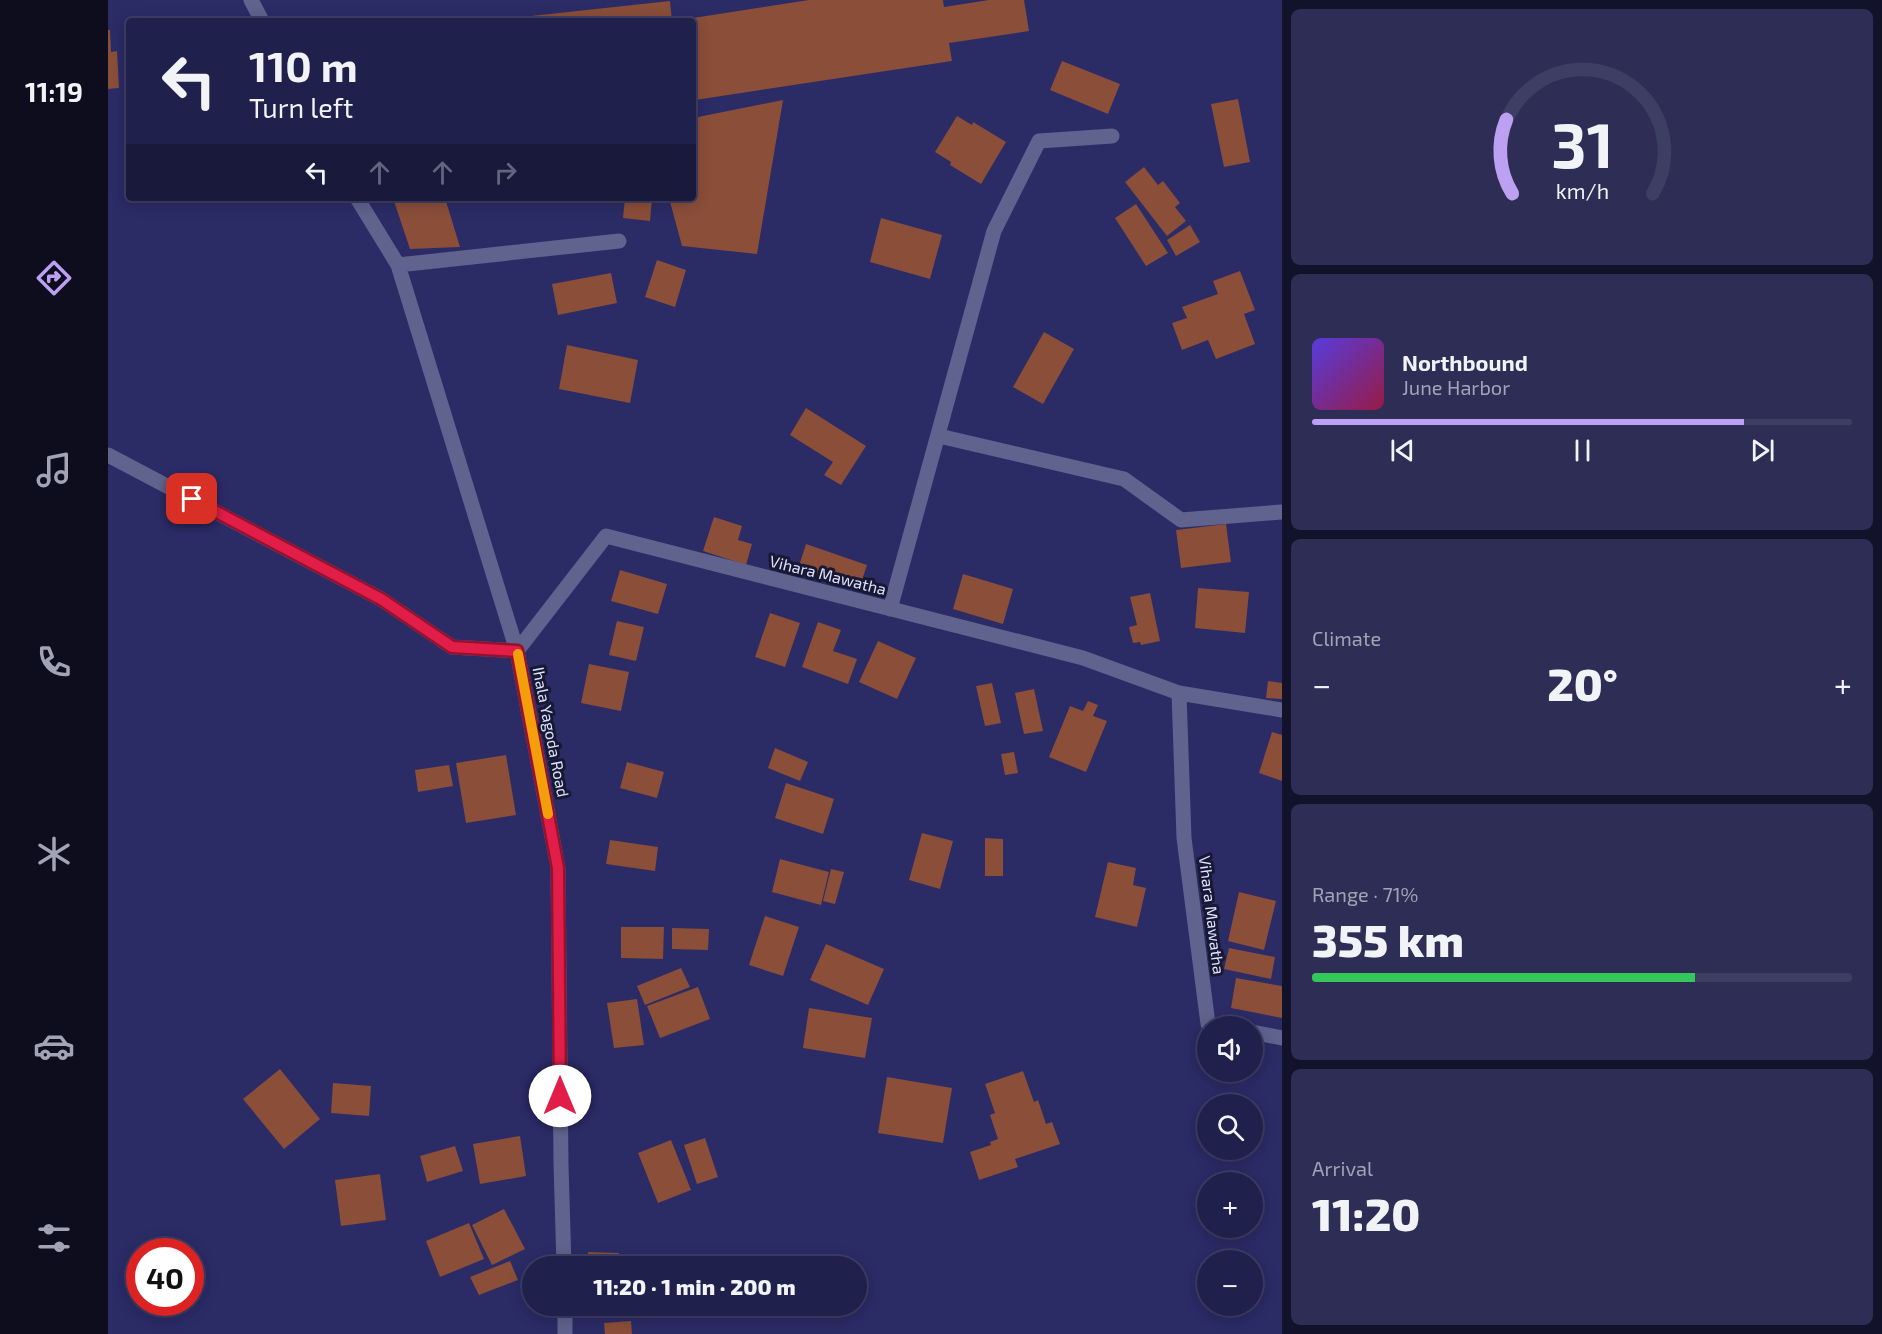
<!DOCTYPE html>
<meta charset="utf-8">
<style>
:root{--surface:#20204c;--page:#2d2d56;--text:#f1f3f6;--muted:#a2a3b5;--line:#3d3e64;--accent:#bca0f2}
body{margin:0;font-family:"Exo 2",sans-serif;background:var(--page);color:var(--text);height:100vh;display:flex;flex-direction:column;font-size:22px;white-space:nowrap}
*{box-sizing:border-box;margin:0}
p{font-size:20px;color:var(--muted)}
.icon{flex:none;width:33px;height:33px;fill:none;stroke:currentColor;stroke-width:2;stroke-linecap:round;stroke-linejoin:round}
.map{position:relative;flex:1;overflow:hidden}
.sheet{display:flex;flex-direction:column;gap:9px;padding:9px;background:#12122a;width:600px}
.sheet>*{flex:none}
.hud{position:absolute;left:18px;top:18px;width:570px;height:183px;border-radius:6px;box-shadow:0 3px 15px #0003,0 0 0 2px var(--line);background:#20204c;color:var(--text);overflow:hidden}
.controls{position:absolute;left:1089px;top:1016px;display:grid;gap:12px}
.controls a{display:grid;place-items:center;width:66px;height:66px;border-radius:50%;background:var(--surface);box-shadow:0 3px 15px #0003,0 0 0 2px var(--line);font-size:30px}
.speed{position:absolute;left:18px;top:1238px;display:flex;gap:12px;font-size:30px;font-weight:700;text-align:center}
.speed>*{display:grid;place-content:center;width:78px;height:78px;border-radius:50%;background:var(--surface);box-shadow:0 3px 15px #0003,0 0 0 2px var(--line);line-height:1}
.speed .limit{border:9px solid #d22;background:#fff;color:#111}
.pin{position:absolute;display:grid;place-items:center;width:51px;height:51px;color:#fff;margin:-26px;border-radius:12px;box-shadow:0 3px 9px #0006}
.me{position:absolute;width:66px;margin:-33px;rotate:0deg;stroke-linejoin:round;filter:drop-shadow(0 0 4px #0008)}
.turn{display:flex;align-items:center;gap:21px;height:126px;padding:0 24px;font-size:27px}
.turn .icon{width:78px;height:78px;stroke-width:2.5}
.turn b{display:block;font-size:42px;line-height:51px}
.lanes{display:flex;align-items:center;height:57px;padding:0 24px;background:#0003;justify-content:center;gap:30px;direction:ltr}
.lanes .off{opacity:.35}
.big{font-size:45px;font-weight:800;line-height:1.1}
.sheet .tile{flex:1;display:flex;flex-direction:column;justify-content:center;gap:9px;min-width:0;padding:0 21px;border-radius:9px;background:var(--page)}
.sheet .dial{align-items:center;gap:0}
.dial svg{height:156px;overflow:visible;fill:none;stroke:var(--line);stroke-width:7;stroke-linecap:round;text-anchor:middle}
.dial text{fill:var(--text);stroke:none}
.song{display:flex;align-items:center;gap:18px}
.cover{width:72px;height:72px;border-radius:9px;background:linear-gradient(135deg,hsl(250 70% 55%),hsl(340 70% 35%))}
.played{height:6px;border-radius:3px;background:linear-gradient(90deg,var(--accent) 80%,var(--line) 80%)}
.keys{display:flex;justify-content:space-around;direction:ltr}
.heat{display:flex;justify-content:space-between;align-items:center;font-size:33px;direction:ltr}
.charge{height:9px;border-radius:4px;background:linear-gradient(90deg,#34c759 71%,var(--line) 0)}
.trip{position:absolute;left:414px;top:1256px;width:345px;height:60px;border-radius:30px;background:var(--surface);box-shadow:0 3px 15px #0003,0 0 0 2px var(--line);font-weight:800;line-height:60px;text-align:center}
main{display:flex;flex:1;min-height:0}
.tab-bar{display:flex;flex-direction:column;width:108px;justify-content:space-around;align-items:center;background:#0d0d1e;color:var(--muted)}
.tab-bar .icon{width:42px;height:42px}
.tab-bar .selected{color:var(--accent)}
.tab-bar b{font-size:27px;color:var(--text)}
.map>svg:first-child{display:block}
.building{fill:#8a4e39}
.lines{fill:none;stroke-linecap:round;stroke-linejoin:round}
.minor{stroke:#5f638d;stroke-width:15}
.route-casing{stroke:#92132f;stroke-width:15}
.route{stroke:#e11d48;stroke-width:10}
.slow{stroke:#f59e0b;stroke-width:10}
.labels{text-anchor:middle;stroke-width:6;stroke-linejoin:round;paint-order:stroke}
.street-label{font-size:16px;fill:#dde1ff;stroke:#171933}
</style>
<main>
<nav class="tab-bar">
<b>11:19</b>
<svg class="icon selected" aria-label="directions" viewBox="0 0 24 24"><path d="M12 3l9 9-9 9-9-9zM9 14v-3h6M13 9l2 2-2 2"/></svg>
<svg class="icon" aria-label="music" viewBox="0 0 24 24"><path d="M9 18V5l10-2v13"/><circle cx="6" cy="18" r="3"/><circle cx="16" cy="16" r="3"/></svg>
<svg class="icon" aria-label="phone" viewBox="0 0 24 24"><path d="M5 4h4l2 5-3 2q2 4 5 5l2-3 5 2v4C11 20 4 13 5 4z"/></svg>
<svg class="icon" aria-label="climate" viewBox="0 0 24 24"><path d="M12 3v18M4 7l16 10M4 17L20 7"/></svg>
<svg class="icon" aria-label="car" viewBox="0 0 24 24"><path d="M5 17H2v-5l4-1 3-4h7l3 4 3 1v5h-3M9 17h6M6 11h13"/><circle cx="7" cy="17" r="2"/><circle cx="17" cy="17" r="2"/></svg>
<svg class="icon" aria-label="filters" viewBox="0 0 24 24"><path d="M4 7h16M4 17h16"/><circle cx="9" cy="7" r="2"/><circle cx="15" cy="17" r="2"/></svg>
</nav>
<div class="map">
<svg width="1174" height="1334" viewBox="0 0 1174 1334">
<rect width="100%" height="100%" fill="#2b2b66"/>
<path class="building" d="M701,0H835L836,7L881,0H916L921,31L841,43L844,61L587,100L585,89V21L572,20Z
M562,1L564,21H396V19Z
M0,30H2L3,52L9,51L11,88L0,89Z
M954,61L1012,84L1000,114L942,90Z
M1130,99L1142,162L1116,167L1103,104Z
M675,100L649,254L574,246L561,198H585V118Z
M849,116L864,125L865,122L898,142L873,184L842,165L843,162L827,152Z
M1036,167L1050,185L1055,181L1072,203L1067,207L1078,221L1059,236L1017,182Z
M285,198H337L352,247L302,249Z
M517,198H544L542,221L515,218Z
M1028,204L1060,253L1038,266L1007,218Z
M773,218L834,235L822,279L762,262Z
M1082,225L1092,242L1068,256L1059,240Z
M549,260L578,270L567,307L537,297Z
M1132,271L1147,310L1136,314L1147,344L1108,359L1100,340L1074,350L1064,323L1079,318L1074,307L1110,294L1105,281Z
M503,273L509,303L450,315L444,284Z
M936,332L966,349L935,404L905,387Z
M459,345L530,360L522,403L451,389Z
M698,408L758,446L733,485L716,475L725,462L682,435Z
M606,517L634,526L630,540L644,544L638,565L595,551Z
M1118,524L1123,562L1073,568L1068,530Z
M698,544L759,565L751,589L690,569Z
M512,570L559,584L550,614L503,601Z
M855,574L905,589L895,624L845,609Z
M1090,588L1141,592L1137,633L1087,628Z
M1042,593L1052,641L1033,645L1032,642L1025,643L1021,627L1029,625L1022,597Z
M662,613L692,623L677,667L647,657Z
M509,621L536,627L528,661L501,655Z
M710,622L733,630L725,651L749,659L740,684L694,667Z
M770,641L808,658L789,699L751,682Z
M481,664L521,672L513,711L473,703Z
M1160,681L1174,683V699L1158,698Z
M884,683L893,723L877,726L868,686Z
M926,689L935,731L916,734L907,693Z
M980,701L990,705L985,716L999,721L978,772L941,757L962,706L975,711Z
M1164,732L1174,735V781L1151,773Z
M667,748L700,762L692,781L660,768Z
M906,752L910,773L897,775L893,754Z
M398,755L408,815L358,823L348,763Z
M519,762L556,772L549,798L512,788Z
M341,765L345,786L310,792L307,770Z
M678,783L726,799L715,834L667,818Z
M814,833L845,841L832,889L801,880Z
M877,838L895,839V876H877Z
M502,840L550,847L547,871L498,864Z
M672,859L721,872L713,905L664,892Z
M1000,862L1028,868L1025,885L1038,888L1029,927L987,917Z
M723,869L736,872L727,904L715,901Z
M1131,892L1168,901L1156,950L1120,941Z
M657,916L691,927L675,976L641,965Z
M513,927H556L555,959L513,958Z
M564,928L601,929L600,950L564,949Z
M718,944L776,969L760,1005L702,980Z
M1121,948L1167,957L1163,979L1116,969Z
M573,968L582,987L537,1005L529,986Z
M1128,978L1174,986V1018L1123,1008Z
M590,987L602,1019L552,1038L539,1006Z
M529,999L536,1045L506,1048L499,1003Z
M701,1008L764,1018L757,1058L695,1048Z
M172,1069L212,1119L176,1149L135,1099Z
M915,1071L926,1102L930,1100L938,1124L944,1122L952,1144L907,1159L910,1167L871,1180L862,1152L883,1145L882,1142L890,1139L882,1115L887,1113L877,1084Z
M779,1077L844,1088L835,1143L770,1133Z
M225,1083L263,1086L261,1116L223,1113Z
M412,1136L418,1176L372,1184L365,1144Z
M597,1138L610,1177L589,1184L576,1145Z
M563,1140L583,1190L550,1203L530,1153Z
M347,1146L355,1171L319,1182L312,1156Z
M272,1174L278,1220L233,1226L227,1180Z
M1144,1190L1151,1191L1148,1225H1144Z
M396,1209L417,1249L384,1265L364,1225Z
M361,1223L376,1259L332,1277L318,1241Z
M480,1252L511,1253V1266H480Z
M402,1261L410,1280L371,1295L362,1277Z
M523,1321L524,1334H497L496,1323Z"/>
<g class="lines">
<path class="minor" d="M143,0L154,21
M249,198L290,265L409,651L450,868L453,1164L456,1266
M290,265L511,241
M831,436L1016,479L1073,520L1173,512
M0,455L273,599L344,647L409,651L498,536L975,658L1071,693L1174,710
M782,609L886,231L931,141L1004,136
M1071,693L1076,838L1100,1024L1110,1026
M1144,1032L1174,1038
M457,1305V1334"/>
</g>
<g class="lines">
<defs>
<path id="route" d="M84,499L273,599L344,647L409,651L450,868L452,1096"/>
</defs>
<use href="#route" class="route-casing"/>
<use href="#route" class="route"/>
<path class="slow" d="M410,654L440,814"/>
</g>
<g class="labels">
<g class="street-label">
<text transform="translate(720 575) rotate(14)" y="6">Vihara Mawatha</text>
<text transform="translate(443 732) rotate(79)" y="6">Ihala Yagoda Road</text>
<text transform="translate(1104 915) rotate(83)" y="6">Vihara Mawatha</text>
</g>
</g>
</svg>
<div class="controls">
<a><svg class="icon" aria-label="sound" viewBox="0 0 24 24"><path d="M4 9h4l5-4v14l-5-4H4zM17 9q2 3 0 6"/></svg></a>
<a><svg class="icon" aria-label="search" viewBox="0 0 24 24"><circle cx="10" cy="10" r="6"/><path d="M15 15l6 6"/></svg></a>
<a>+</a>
<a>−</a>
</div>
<div class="speed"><div class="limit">40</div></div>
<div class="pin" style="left:84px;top:499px;background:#d93025"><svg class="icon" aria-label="arrive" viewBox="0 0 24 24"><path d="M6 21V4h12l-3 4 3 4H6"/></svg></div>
<svg class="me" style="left:452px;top:1096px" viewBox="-20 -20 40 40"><circle r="19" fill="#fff"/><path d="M0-13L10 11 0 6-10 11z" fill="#e11d48"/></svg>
<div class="trip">11:20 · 1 min · 200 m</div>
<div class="hud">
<div class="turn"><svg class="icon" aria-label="left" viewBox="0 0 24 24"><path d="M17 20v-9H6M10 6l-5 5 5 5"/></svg><div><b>110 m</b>Turn left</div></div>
<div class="lanes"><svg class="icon" aria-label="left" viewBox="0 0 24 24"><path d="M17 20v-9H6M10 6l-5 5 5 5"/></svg><svg class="icon off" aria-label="ahead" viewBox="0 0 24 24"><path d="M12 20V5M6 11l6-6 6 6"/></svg><svg class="icon off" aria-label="ahead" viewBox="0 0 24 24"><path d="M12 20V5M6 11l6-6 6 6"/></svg><svg class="icon off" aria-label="right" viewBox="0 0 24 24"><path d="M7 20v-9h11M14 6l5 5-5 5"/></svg></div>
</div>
</div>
<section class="sheet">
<div class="tile dial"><svg viewBox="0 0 100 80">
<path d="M14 69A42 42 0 1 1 86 69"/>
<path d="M14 69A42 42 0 0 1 11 31" stroke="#bca0f2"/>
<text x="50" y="56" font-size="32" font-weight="700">31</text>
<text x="50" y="72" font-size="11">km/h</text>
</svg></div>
<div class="tile">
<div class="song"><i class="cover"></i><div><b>Northbound</b><p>June Harbor</p></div></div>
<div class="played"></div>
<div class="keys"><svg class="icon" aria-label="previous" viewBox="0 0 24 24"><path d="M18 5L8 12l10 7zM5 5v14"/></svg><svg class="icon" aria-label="pause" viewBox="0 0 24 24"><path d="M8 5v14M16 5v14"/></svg><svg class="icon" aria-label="next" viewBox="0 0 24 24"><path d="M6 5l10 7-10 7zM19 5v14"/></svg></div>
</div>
<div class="tile"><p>Climate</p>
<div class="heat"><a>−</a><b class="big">20°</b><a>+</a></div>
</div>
<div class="tile"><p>Range · 71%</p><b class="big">355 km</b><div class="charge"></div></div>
<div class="tile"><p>Arrival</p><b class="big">11:20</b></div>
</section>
</main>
